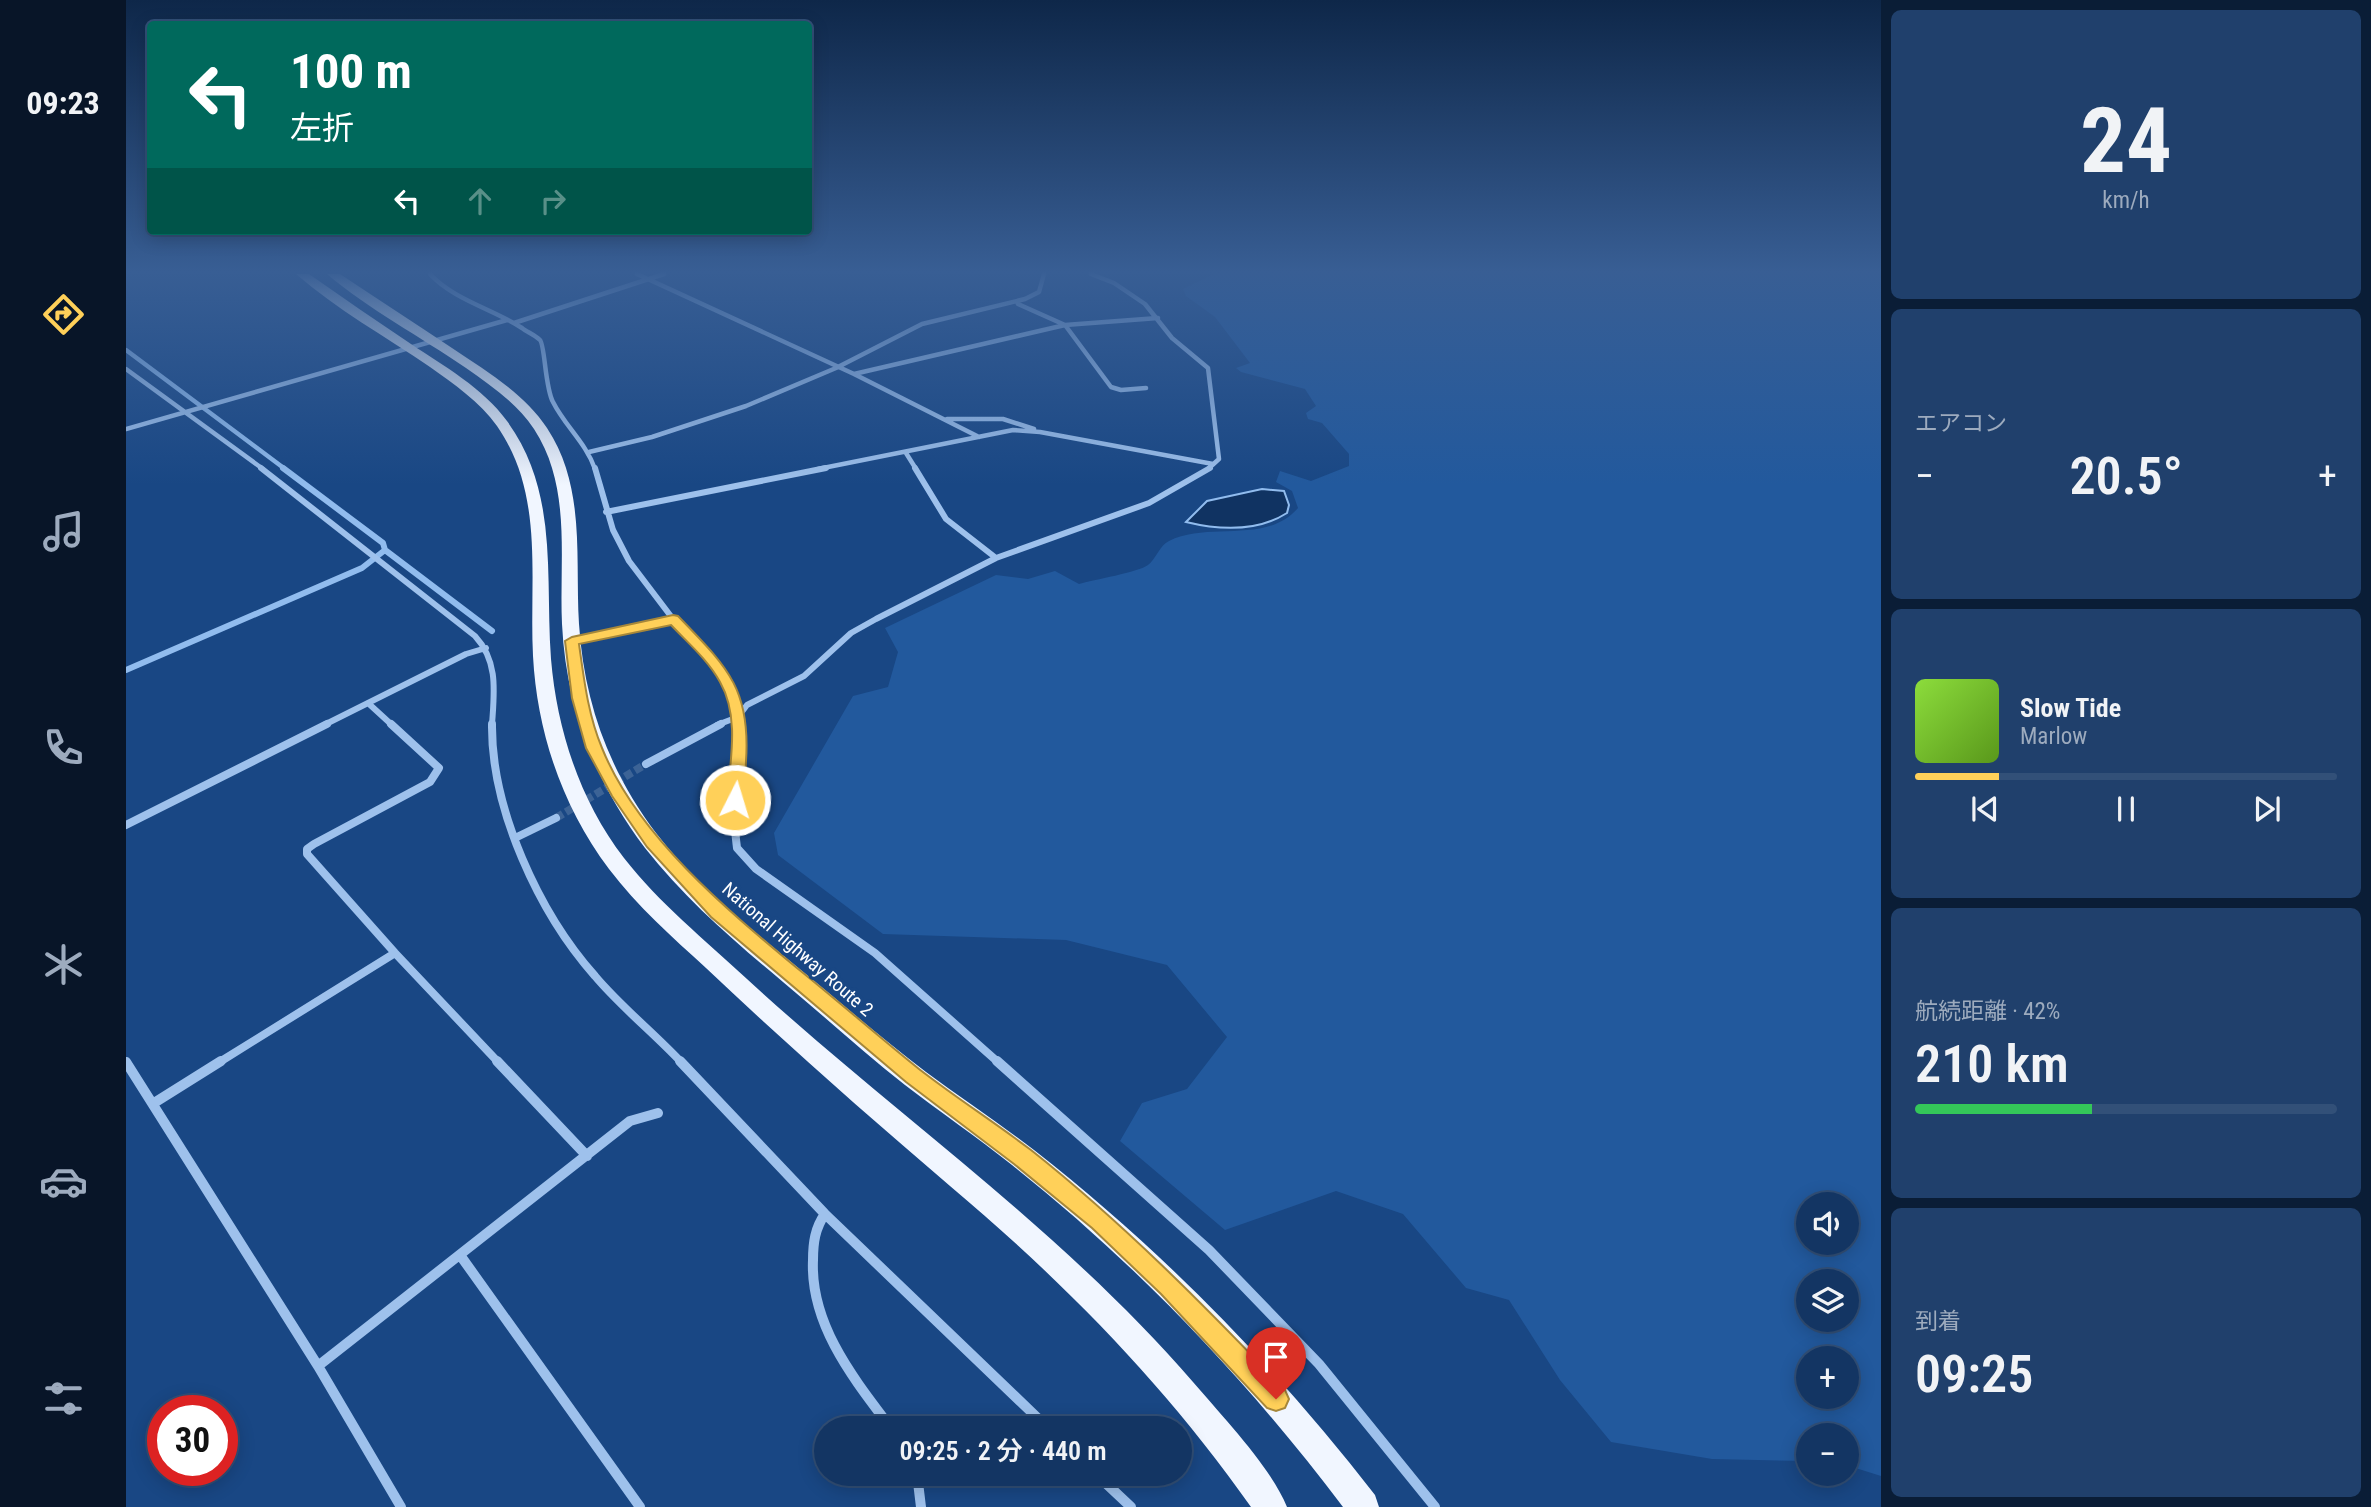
<!DOCTYPE html>
<html lang="ja">
<meta charset="utf-8">
<style>
:root{--surface:#133563;--page:#20406c;--text:#f1f3f6;--muted:#9dabbe;--line:#325078;--accent:#ffd059}
body{margin:0;font-family:"Roboto Condensed","Noto Sans JP",sans-serif;background:var(--page);color:var(--text);height:100vh;display:flex;flex-direction:column;font-size:26px;white-space:nowrap}
*{box-sizing:border-box;margin:0}
p{font-size:23px;color:var(--muted)}
.icon{flex:none;width:38px;height:38px;fill:none;stroke:currentColor;stroke-width:2;stroke-linecap:round;stroke-linejoin:round}
.map{position:relative;flex:1;overflow:hidden}
.sheet{display:flex;flex-direction:column;gap:10px;padding:10px;background:#0a1d36;width:490px}
.sheet>*{flex:none}
.top-card{position:absolute;left:21px;top:21px;width:665px;height:214px;border-radius:7px;box-shadow:0 4px 18px #0003,0 0 0 2px var(--line);background:#00695c;color:#fff;overflow:hidden}
.buttons{position:absolute;left:1670px;top:1192px;display:grid;gap:14px}
.buttons a{display:grid;place-items:center;width:63px;height:63px;border-radius:50%;background:var(--surface);box-shadow:0 4px 18px #0003,0 0 0 2px var(--line);font-size:35px}
.speed{position:absolute;left:21px;top:1395px;display:flex;gap:14px;font-size:35px;font-weight:700;text-align:center}
.speed>*{display:grid;place-content:center;width:91px;height:91px;border-radius:50%;background:var(--surface);box-shadow:0 4px 18px #0003,0 0 0 2px var(--line);line-height:1}
.speed .limit{border:10px solid #d22;background:#fff;color:#111}
.pin{position:absolute;display:grid;place-items:center;width:60px;height:60px;color:#fff;margin:-72px -30px;border-radius:50% 50% 50% 0;rotate:-45deg;box-shadow:0 0 7px #0007}
.pin .icon{rotate:45deg}
.me{position:absolute;width:77px;margin:-38px;rotate:5deg;stroke-linejoin:round;filter:drop-shadow(0 0 5px #0008)}
.turn{display:flex;align-items:center;gap:24px;height:147px;padding:0 28px;font-size:32px}
.turn .icon{width:91px;height:91px;stroke-width:2.5}
.turn b{display:block;font-size:49px;line-height:60px}
.lanes{display:flex;align-items:center;height:66px;padding:0 28px;background:#0003;justify-content:center;gap:35px;direction:ltr}
.lanes .off{opacity:.35}
.big{font-size:52px;font-weight:600;line-height:1.1}
.sheet .tile{flex:1;display:flex;flex-direction:column;justify-content:center;gap:10px;min-width:0;padding:0 24px;border-radius:10px;background:var(--page)}
.sheet .dial{align-items:center;gap:0}
.dial b{font-size:91px;line-height:1}
.song{display:flex;align-items:center;gap:21px}
.cover{width:84px;height:84px;border-radius:10px;background:linear-gradient(135deg,hsl(90 70% 55%),hsl(90 70% 35%))}
.played{height:7px;border-radius:4px;background:linear-gradient(90deg,var(--accent) 20%,var(--line) 20%)}
.keys{display:flex;justify-content:space-around;direction:ltr}
.heat{display:flex;justify-content:space-between;align-items:center;font-size:38px;direction:ltr}
.charge{height:10px;border-radius:5px;background:linear-gradient(90deg,#34c759 42%,var(--line) 0)}
.trip{position:absolute;left:688px;top:1416px;width:378px;height:70px;border-radius:35px;background:var(--surface);box-shadow:0 4px 18px #0003,0 0 0 2px var(--line);font-weight:600;line-height:70px;text-align:center}
main{display:flex;flex:1;min-height:0}
.menu{display:flex;flex-direction:column;width:126px;justify-content:space-around;align-items:center;background:#081528;color:var(--muted)}
.menu .icon{width:49px;height:49px}
.menu .active{color:var(--accent)}
.menu b{font-size:32px;color:var(--text)}
.map>svg:first-child{display:block}
.green{fill:#22599d;fill-rule:evenodd}
.water{fill:#103362;stroke:#91bcee;stroke-width:2}
.lines{fill:none;stroke-linecap:round;stroke-linejoin:round}
.stream-far1{stroke:#91bcee;stroke-width:4.5}
.stream{stroke:#91bcee;stroke-width:6}
.minor-tunnel{stroke:#3c6396;stroke-width:8;stroke-dasharray:8 3.5;stroke-linecap:butt}
.minor-far3{stroke:#9ec1ec;stroke-width:4.5}
.minor-far2{stroke:#9ec1ec;stroke-width:6}
.minor-far1{stroke:#9ec1ec;stroke-width:8}
.minor{stroke:#9ec1ec;stroke-width:10}
.trunk{fill:#f1f6ff;fill-rule:evenodd}
.route{fill:#ffd059;stroke:#a6873a;stroke-width:2}
.labels{text-anchor:middle;stroke-width:7;stroke-linejoin:round;paint-order:stroke}
.street-label{font-size:19px;fill:#fff;stroke:#194784}
</style>
<main>
<nav class="menu">
<b>09:23</b>
<svg class="icon active" aria-label="directions" viewBox="0 0 24 24"><path d="M12 3l9 9-9 9-9-9zM9 14v-3h6M13 9l2 2-2 2"/></svg>
<svg class="icon" aria-label="music" viewBox="0 0 24 24"><path d="M9 18V5l10-2v13"/><circle cx="6" cy="18" r="3"/><circle cx="16" cy="16" r="3"/></svg>
<svg class="icon" aria-label="phone" viewBox="0 0 24 24"><path d="M5 4h4l2 5-3 2q2 4 5 5l2-3 5 2v4C11 20 4 13 5 4z"/></svg>
<svg class="icon" aria-label="climate" viewBox="0 0 24 24"><path d="M12 3v18M4 7l16 10M4 17L20 7"/></svg>
<svg class="icon" aria-label="car" viewBox="0 0 24 24"><path d="M5 17H2v-5l4-1 3-4h7l3 4 3 1v5h-3M9 17h6M6 11h13"/><circle cx="7" cy="17" r="2"/><circle cx="17" cy="17" r="2"/></svg>
<svg class="icon" aria-label="filters" viewBox="0 0 24 24"><path d="M4 7h16M4 17h16"/><circle cx="9" cy="7" r="2"/><circle cx="15" cy="17" r="2"/></svg>
</nav>
<div class="map">
<svg width="1755" height="1507" viewBox="0 0 1755 1507">
<rect width="100%" height="100%" fill="#194784"/>
<path class="green" d="M1088,274H1755V1476L1720,1465V1435H1682V1461L1586,1459L1485,1442L1434,1380L1383,1300L1340,1288L1277,1214L1210,1191L1099,1230L994,1141L1016,1103L1061,1089L1101,1037L1041,965L940,940L757,934L652,855L648,833L727,696L762,687L772,652L759,628L870,575L902,579L929,571L953,584C967,580 1013,572 1022,565C1030,559 1034,545 1043,541C1084,521 1140,545 1172,508L1166,491L1150,482L1154,471L1185,481L1223,466V454L1196,423L1182,419L1180,413L1190,406L1179,389L1115,372L1110,368L1124,363L1089,317L1060,296L1057,289ZM1682,1204H1720V1242H1682ZM1682,1281H1720V1320H1682ZM1682,1358H1720V1396H1682Z"/>
<path class="water" d="M1136,489L1158,491L1163,505L1161,513C1131,532 1093,530 1060,522L1081,501Z"/>
<g class="lines">
<path class="stream-far1" d="M0,350L159,469"/>
<path class="stream" d="M157,468L257,543L259,550L366,631
M0,670L236,568L259,550"/>
<path class="minor-tunnel" d="M430,818L520,764"/>
<path class="minor-far3" d="M304,274C328,300 367,309 396,328C401,332 409,335 414,340C419,345 419,388 427,402C439,426 460,443 469,469
M511,274L728,374L853,437
M965,274L988,283L1019,304L1046,338L1082,368L1093,459L1082,469
M892,304L939,325L985,387L995,390L1020,388
M388,323L538,274
M0,369L137,469
M728,374L939,325L1032,318
M821,419H877L908,429
M0,429L381,320
M463,452L526,437L620,406L710,368L796,324L899,299L913,292L918,274
M780,453L790,469
M692,469L887,430L914,432L1087,464"/>
<path class="minor-far2" d="M135,468L349,636C373,662 368,693 366,725
M469,468L487,530L503,561L547,619L586,660L602,682L609,700L613,725
M789,468L820,519L870,558
M480,512L700,468
M446,641L527,626L547,619
M242,703L266,725
M198,725L340,654L360,648
M591,725L612,717L621,705L678,676L725,633L750,619L870,558L1023,503L1084,468"/>
<path class="minor-far1" d="M265,724L313,768L304,782L188,844L181,849V854L269,953L373,1063
M366,724C365,809 413,913 469,976C495,1007 528,1033 556,1063
M613,724L608,822L611,848L630,869L749,953L873,1063
M520,764L595,724
M0,825L201,724
M389,838L430,818
M92,1063L269,953"/>
<path class="minor" d="M371,1061L461,1156
M554,1061L699,1214L922,1428
M871,1061L1083,1250L1193,1364L1309,1507
M0,1062L192,1366L275,1507
M28,1103L95,1061
M699,1214C689,1228 687,1243 687,1260C684,1325 728,1379 765,1428
M334,1255L514,1507
M192,1366L504,1121L532,1113
M791,1474L795,1507
M970,1474L1005,1507"/>
<path class="trunk" d="M170,274H183C217,298 251,321 285,344C318,366 357,388 381,421C433,492 419,576 425,659C431,730 454,801 498,858C533,903 579,940 621,979C769,1115 935,1229 1067,1382C1096,1416 1145,1467 1161,1507H1125C1040,1386 937,1281 824,1186C741,1115 659,1043 580,968C546,937 511,906 483,869C437,808 411,733 407,656C403,578 419,495 371,426C354,402 328,384 304,367C260,337 210,309 170,274Z
M201,274H214C251,299 289,323 326,348C360,371 398,393 421,428C460,487 449,558 453,624C458,702 483,771 530,833C569,884 620,925 670,966C713,1001 755,1038 800,1072C835,1098 873,1123 908,1150C1037,1251 1149,1366 1249,1495L1253,1507H1217C1121,1380 1011,1264 886,1165C851,1137 814,1112 779,1085C737,1052 698,1016 657,982C608,941 559,899 519,848C469,782 440,707 436,624C433,559 446,487 408,429C391,403 364,385 340,368C295,337 242,309 201,274Z"/>
</g>
<linearGradient id="sky" x2="0" y2="1"><stop stop-color="#0e2749"/><stop offset="0.56" stop-color="#385e94"/><stop offset="1" stop-color="#385e94" stop-opacity="0"/></linearGradient>
<rect width="1755" height="485" fill="url(#sky)"/>
<path class="route" d="M547,615L552,616C600,666 625,688 620,761C619,774 621,792 615,804H603L601,800C604,762 614,717 594,682C582,660 562,643 545,625L453,644C458,679 462,715 476,748C511,835 600,909 671,968C712,1001 752,1036 793,1069C829,1097 868,1122 905,1150C997,1223 1078,1305 1159,1390L1163,1399L1159,1408L1150,1411L1141,1408L1035,1294L966,1228L888,1164L780,1082L585,917L521,847L486,796L460,748L446,698L439,641L446,637Z"/>
<g class="labels">
<g class="street-label">
<text transform="translate(672 949) rotate(41)" y="7">National Highway Route 2</text>
</g>
</g>
</svg>
<div class="buttons">
<a><svg class="icon" aria-label="sound" viewBox="0 0 24 24"><path d="M4 9h4l5-4v14l-5-4H4zM17 9q2 3 0 6"/></svg></a>
<a><svg class="icon" aria-label="layers" viewBox="0 0 24 24"><path d="M12 4l9 5-9 5-9-5zM3 14l9 5 9-5"/></svg></a>
<a>+</a>
<a>−</a>
</div>
<div class="speed"><div class="limit">30</div></div>
<div class="pin" style="left:1150px;top:1399px;background:#d93025"><svg class="icon" aria-label="arrive" viewBox="0 0 24 24"><path d="M6 21V4h12l-3 4 3 4H6"/></svg></div>
<svg class="me" style="left:609px;top:800px" viewBox="-20 -20 40 40"><circle r="17" fill="#ffd059" stroke="#fff" stroke-width="3"/><path d="M0-11L8 9 0 5-8 9z" fill="#fff"/></svg>
<div class="trip">09:25 · 2 分 · 440 m</div>
<div class="top-card">
<div class="turn"><svg class="icon" aria-label="left" viewBox="0 0 24 24"><path d="M17 20v-9H6M10 6l-5 5 5 5"/></svg><div><b>100 m</b>左折</div></div>
<div class="lanes"><svg class="icon" aria-label="left" viewBox="0 0 24 24"><path d="M17 20v-9H6M10 6l-5 5 5 5"/></svg><svg class="icon off" aria-label="ahead" viewBox="0 0 24 24"><path d="M12 20V5M6 11l6-6 6 6"/></svg><svg class="icon off" aria-label="right" viewBox="0 0 24 24"><path d="M7 20v-9h11M14 6l5 5-5 5"/></svg></div>
</div>
</div>
<section class="sheet">
<div class="tile dial"><b>24</b><p>km/h</p></div>
<div class="tile"><p>エアコン</p>
<div class="heat"><a>−</a><b class="big">20.5°</b><a>+</a></div>
</div>
<div class="tile">
<div class="song"><i class="cover"></i><div><b>Slow Tide</b><p>Marlow</p></div></div>
<div class="played"></div>
<div class="keys"><svg class="icon" aria-label="previous" viewBox="0 0 24 24"><path d="M18 5L8 12l10 7zM5 5v14"/></svg><svg class="icon" aria-label="pause" viewBox="0 0 24 24"><path d="M8 5v14M16 5v14"/></svg><svg class="icon" aria-label="next" viewBox="0 0 24 24"><path d="M6 5l10 7-10 7zM19 5v14"/></svg></div>
</div>
<div class="tile"><p>航続距離 · 42%</p><b class="big">210 km</b><div class="charge"></div></div>
<div class="tile"><p>到着</p><b class="big">09:25</b></div>
</section>
</main>
